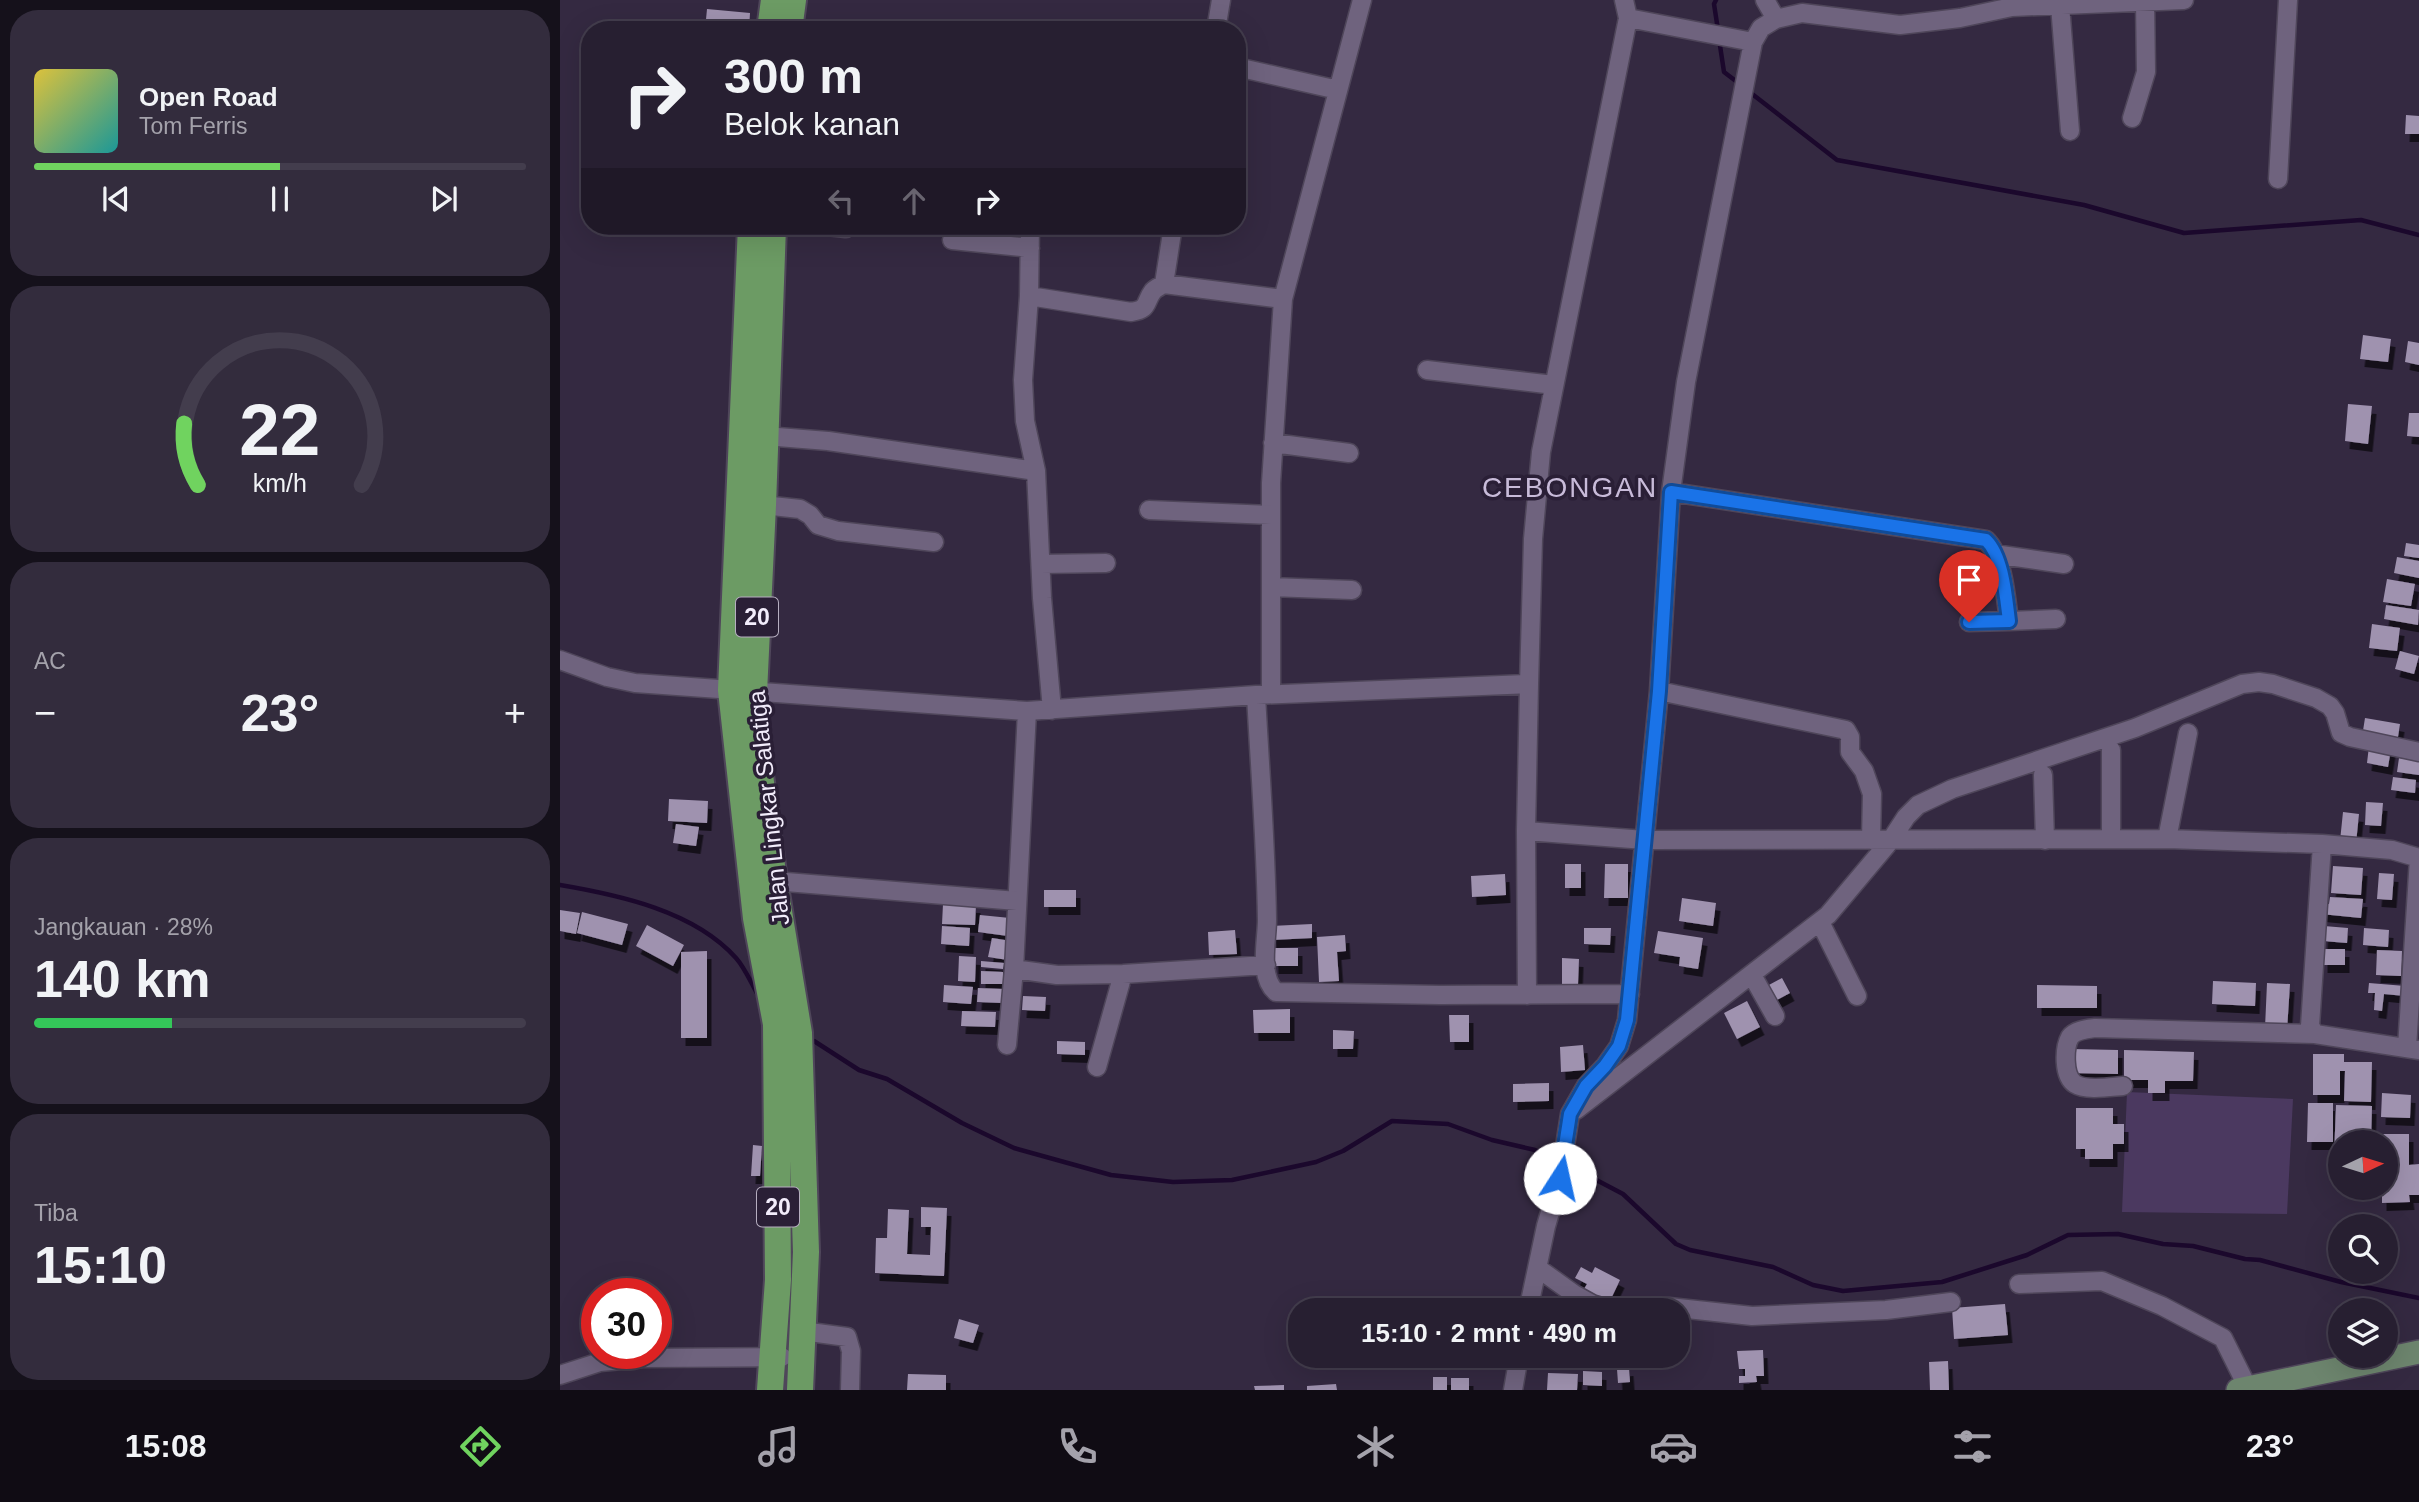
<!DOCTYPE html>
<html lang="id">
<meta charset="utf-8">
<style>
:root{--surface:#271f31;--page:#332c3d;--text:#f1f3f6;--muted:#a4a2ab;--line:#433d4d;--accent:#70d35f}
body{margin:0;font-family:Helvetica,sans-serif;background:var(--page);color:var(--text);height:100vh;display:flex;flex-direction:column;font-size:26px;white-space:nowrap}
*{box-sizing:border-box;margin:0}
p{font-size:23px;color:var(--muted)}
.icon{flex:none;width:38px;height:38px;fill:none;stroke:currentColor;stroke-width:2;stroke-linecap:round;stroke-linejoin:round}
.map{position:relative;flex:1;overflow:hidden}
.drawer{display:flex;flex-direction:column;gap:10px;padding:10px;background:#15111b;width:560px}
.drawer>*{flex:none}
.guide{position:absolute;left:21px;top:21px;width:665px;height:214px;border-radius:28px;box-shadow:0 7px 28px #0002,0 0 0 2px var(--line);background:#271f31;color:var(--text);overflow:hidden}
.needle{width:46px;rotate:86deg}
.controls{position:absolute;left:1768px;top:1130px;display:grid;gap:14px}
.controls a{display:grid;place-items:center;width:70px;height:70px;border-radius:50%;background:var(--surface);box-shadow:0 7px 28px #0002,0 0 0 2px var(--line);font-size:35px}
.speed{position:absolute;left:21px;top:1278px;display:flex;gap:14px;font-size:35px;font-weight:700;text-align:center}
.speed>*{display:grid;place-content:center;width:91px;height:91px;border-radius:50%;background:var(--surface);box-shadow:0 7px 28px #0002,0 0 0 2px var(--line);line-height:1}
.speed .limit{border:10px solid #d22;background:#fff;color:#111}
.pin{position:absolute;display:grid;place-items:center;width:60px;height:60px;color:#fff;margin:-72px -30px;border-radius:50% 50% 50% 0;rotate:-45deg;box-shadow:0 0 7px #0007}
.pin .icon{rotate:45deg}
.me{position:absolute;width:77px;margin:-38px;rotate:10deg;stroke-linejoin:round;filter:drop-shadow(0 0 5px #0008)}
.turn{display:flex;align-items:center;gap:24px;height:147px;padding:0 28px;font-size:32px}
.turn .icon{width:91px;height:91px;stroke-width:2.5}
.turn b{display:block;font-size:49px;line-height:60px}
.lanes{display:flex;align-items:center;height:66px;padding:0 28px;background:#0003;justify-content:center;gap:35px;direction:ltr}
.lanes .off{opacity:.35}
.big{font-size:52px;font-weight:800;line-height:1.1}
.drawer .card{flex:1;display:flex;flex-direction:column;justify-content:center;gap:10px;min-width:0;padding:0 24px;border-radius:28px;background:var(--page)}
.drawer .dial{align-items:center;gap:0}
.dial svg{height:182px;overflow:visible;fill:none;stroke:var(--line);stroke-width:7;stroke-linecap:round;text-anchor:middle}
.dial text{fill:var(--text);stroke:none}
.song{display:flex;align-items:center;gap:21px}
.cover{width:84px;height:84px;border-radius:10px;background:linear-gradient(135deg,hsl(50 70% 55%),hsl(180 70% 35%))}
.played{height:7px;border-radius:4px;background:linear-gradient(90deg,var(--accent) 50%,var(--line) 50%)}
.keys{display:flex;justify-content:space-around;direction:ltr}
.heat{display:flex;justify-content:space-between;align-items:center;font-size:38px;direction:ltr}
.charge{height:10px;border-radius:5px;background:linear-gradient(90deg,#34c759 28%,var(--line) 0)}
.trip{position:absolute;left:728px;top:1298px;width:402px;height:70px;border-radius:28px;background:var(--surface);box-shadow:0 7px 28px #0002,0 0 0 2px var(--line);font-weight:800;line-height:70px;text-align:center}
.tab-bar{display:flex;height:112px;justify-content:space-around;align-items:center;background:#100c14;color:var(--muted)}
.tab-bar .icon{width:49px;height:49px}
.tab-bar .selected{color:var(--accent)}
.tab-bar b{font-size:32px;color:var(--text)}
main{display:flex;flex:1;min-height:0}
.map>svg:first-child{display:block}
.green{fill:#4b3960}
.lines{fill:none;stroke-linecap:round;stroke-linejoin:round}
.stream{stroke:#1b082c;stroke-width:4.5}
.building{fill:#9f92af;filter:url(#shadow)}
.minor-casing{stroke:#4f465a;stroke-width:21}
.major-casing{stroke:#4f465a;stroke-width:26}
.highway-casing{stroke:#4f465a;stroke-width:30}
.minor{stroke:#6f637e;stroke-width:18}
.major{stroke:#6d856e;stroke-width:23}
.highway{stroke:#6c9b64;stroke-width:26}
.route-casing{stroke:#114b97;stroke-width:18}
.route{stroke:#1a73e8;stroke-width:12}
.labels{text-anchor:middle;stroke-width:7;stroke-linejoin:round;paint-order:stroke}
.shield{fill:#2a1f36;stroke:#b6aec0;stroke-width:2}
.shield-label{font-size:23px;font-weight:bold;fill:#f2ecfb}
.street-label{font-size:24px;fill:#f2ecfb;stroke:#2a1f36}
.quarter-label{font-size:28px;letter-spacing:2px;fill:#c8bbd9;stroke:#2a1f36}
</style>
<main>
<section class="drawer">
<div class="card">
<div class="song"><i class="cover"></i><div><b>Open Road</b><p>Tom Ferris</p></div></div>
<div class="played"></div>
<div class="keys"><svg class="icon" aria-label="previous" viewBox="0 0 24 24"><path d="M18 5L8 12l10 7zM5 5v14"/></svg><svg class="icon" aria-label="pause" viewBox="0 0 24 24"><path d="M8 5v14M16 5v14"/></svg><svg class="icon" aria-label="next" viewBox="0 0 24 24"><path d="M6 5l10 7-10 7zM19 5v14"/></svg></div>
</div>
<div class="card dial"><svg viewBox="0 0 100 80">
<path d="M14 69A42 42 0 1 1 86 69"/>
<path d="M14 69A42 42 0 0 1 8 42" stroke="#70d35f"/>
<text x="50" y="56" font-size="32" font-weight="700">22</text>
<text x="50" y="72" font-size="11">km/h</text>
</svg></div>
<div class="card"><p>AC</p>
<div class="heat"><a>−</a><b class="big">23°</b><a>+</a></div>
</div>
<div class="card"><p>Jangkauan · 28%</p><b class="big">140 km</b><div class="charge"></div></div>
<div class="card"><p>Tiba</p><b class="big">15:10</b></div>
</section>
<div class="map">
<svg width="1859" height="1390" viewBox="0 0 1859 1390">
<defs>
<filter id="shadow"><feDropShadow dx="4.5" dy="8" stdDeviation="0" flood-color="#0009"/></filter>
</defs>
<rect width="100%" height="100%" fill="#342941"/>
<path class="green" d="M1567,1092L1733,1099L1727,1214L1562,1212Z"/>
<g class="lines">
<path class="stream" d="M1156,0L1154,4L1158,30
M1159,39L1164,72L1181,85
M1187,90L1277,160L1524,205L1624,233L1801,220L1859,235
M0,885C59,895 134,911 176,958C185,968 191,983 198,995
M254,1041L299,1070L327,1079L402,1123L454,1148L551,1175L613,1182L672,1180L756,1162L783,1151L832,1121L888,1124L932,1140L975,1150L998,1160
M1006,1164L1063,1194L1116,1244L1130,1250L1213,1267L1253,1285L1283,1291L1382,1282L1467,1255L1508,1235L1558,1234L1603,1244L1633,1246L1685,1259L1700,1260L1781,1282L1859,1298"/>
</g>
<path class="building" d="M147,9L190,13L189,30H145Z
M1846,115L1859,116V134H1845Z
M1803,335L1831,339L1828,362L1800,359Z
M1848,341L1859,343V365L1845,362Z
M1788,404L1812,406L1808,444L1785,441Z
M1849,413H1859V437L1847,436Z
M1846,543L1859,545V558L1844,556Z
M1837,557L1859,561V578L1834,573Z
M1827,579L1855,584L1851,606L1823,602Z
M1826,605L1859,610L1858,625L1824,619Z
M1812,624L1840,628L1837,651L1809,648Z
M1840,651L1859,656L1854,674L1835,669Z
M1805,718L1840,724L1837,743L1802,737Z
M1809,746L1831,749L1828,767L1807,763Z
M1839,758L1859,761V775L1837,772Z
M1833,777L1856,780L1855,793L1831,790Z
M109,799L148,801L147,823L108,821Z
M1806,802L1823,803L1821,826L1805,825Z
M1783,812L1799,814L1796,843L1780,841Z
M116,824L139,827L136,846L113,843Z
M1005,864H1021V888H1005Z
M1045,864H1068V898H1044Z
M1773,866L1803,868L1801,895L1771,893Z
M1819,873L1834,874L1832,900L1817,899Z
M945,874L946,895L912,897L911,876Z
M484,890H516V907H484Z
M1770,897L1803,899L1801,918L1761,914L1762,903L1769,904Z
M1122,898L1156,903L1153,926L1119,921Z
M383,904L416,905L415,925L382,924Z
M0,910L20,913L16,934L0,931Z
M22,912L68,924L62,945L17,933Z
M420,915L450,918L448,936L418,932Z
M752,924V938L712,940L711,926Z
M87,925L124,945L113,966L76,946Z
M382,926L410,928L409,946L381,944Z
M1764,926L1788,928L1787,943L1763,941Z
M1024,928H1051L1050,945L1024,944Z
M1804,928L1829,930L1828,947L1803,945Z
M675,930L677,954L649,955L648,932Z
M1098,931L1143,938L1138,969L1119,966L1120,957L1094,953Z
M785,935L786,951L777,952L779,981L759,982L757,937Z
M432,938L451,941L448,960L428,957Z
M713,948H738V966H714Z
M1763,949H1785V965H1763Z
M1817,950L1842,951L1841,976L1816,975Z
M147,951V1038H121V952Z
M399,956L416,957L415,982L398,981Z
M1002,958L1019,959L1018,984H1002Z
M421,961L444,963L443,969L421,967Z
M421,971L443,972V984H421Z
M1222,978L1230,993L1215,1001L1207,986Z
M1653,981L1696,983L1695,1006L1652,1004Z
M1707,983L1730,984L1727,1030L1705,1028Z
M1809,983L1845,986V996L1824,994L1822,1011L1814,1010L1815,993H1808Z
M384,985L413,987L411,1004L383,1002Z
M1477,985L1537,986V1008H1477Z
M418,988L443,989L442,1003L417,1002Z
M463,996L486,997L485,1011L462,1010Z
M1187,1001L1200,1027L1177,1039L1164,1013Z
M730,1009V1033H694L693,1010Z
M402,1011L436,1012L435,1027L401,1026Z
M889,1015H909V1042H890Z
M773,1030L794,1031L793,1049H773Z
M497,1041L525,1042V1055L497,1054Z
M1023,1045L1025,1070L1001,1072L1000,1047Z
M1511,1049L1558,1050V1074L1510,1073Z
M1564,1050L1634,1052L1633,1081H1605V1093H1588V1080H1564Z
M1753,1054H1784V1062H1812L1811,1102L1784,1101L1785,1071H1780V1095H1753Z
M989,1083V1101L953,1102V1084Z
M1822,1093L1851,1095L1850,1118L1821,1117Z
M1748,1103H1773V1142H1747Z
M1776,1105L1812,1106L1811,1143H1780V1157H1774Z
M1516,1108H1553V1124H1564V1144H1553V1159H1525V1149H1516Z
M1822,1134H1849V1165L1859,1164V1195H1849L1850,1202L1822,1203V1188H1825V1143H1822Z
M193,1145L202,1146L200,1176H191Z
M361,1207L387,1208L384,1276L315,1273L316,1238H327L328,1209L349,1210L347,1254L370,1255L371,1227H361Z
M1021,1267L1032,1273L1035,1267L1060,1280L1049,1303L1024,1289L1027,1284L1015,1278Z
M1445,1304L1448,1335L1394,1339L1392,1308Z
M399,1319L419,1325L413,1343L394,1338Z
M1203,1350L1204,1376H1196L1197,1382L1179,1383V1376H1185V1369H1179L1177,1351Z
M1388,1361L1389,1390H1370L1369,1362Z
M1069,1368L1070,1382L1058,1383L1057,1369Z
M1023,1371L1042,1372V1386L1023,1385Z
M988,1373L1018,1374L1017,1390H987Z
M348,1374L386,1375V1390H347Z
M873,1377H887V1390H873Z
M891,1378H909V1390H891Z
M776,1384L777,1390H747V1386Z
M724,1385V1390H695L694,1386Z"/>
<g class="lines">
<defs>
<path id="minor" d="M1205,0L1216,19
M1500,5L1510,131
M1068,18L1193,42
M656,30L661,0
M677,67L778,90
M1572,118L1586,72L1585,1
M1718,179L1728,0
M267,226L286,228
M470,226L469,296L463,380L465,421L476,471L482,598L492,710
M392,240L470,248
M604,284L613,226
M469,296L571,312C590,309 584,303 593,291C596,288 600,286 604,284L723,299
M867,370L994,385
M205,436L268,441L476,471
M713,443L789,453
M1111,492L1426,540C1443,556 1446,598 1449,621L1496,619
M203,505L240,509L250,515L258,525L278,531L374,542
M589,510L711,515
M1434,554L1504,564
M481,564L546,563
M711,587L792,590
M1409,622L1449,621
M0,660L47,677L75,683L467,711L696,695L969,684L966,831L1085,840L1607,839L1762,844L1832,850L1859,858
M969,684L973,539L981,452L1068,18L1064,0
M1099,691L1286,730L1290,737V752L1304,771L1312,794L1311,840
M711,694V483L723,299L802,0
M696,695C700,770 706,845 707,920C707,941 698,976 716,992L880,995L1070,994
M467,711L454,969L497,975L563,974L706,965
M1483,775L1485,840
M966,831L967,995
M1551,839V750
M1607,839L1628,733
M1762,844L1750,1026L1755,1034L1859,1050
M214,881L457,901
M1260,922L1297,996
M1192,975L1215,1016
M447,1045L454,969
M1847,1048L1859,858
M537,1067L563,974
M1563,1086C1550,1087 1526,1091 1515,1084C1503,1076 1504,1048 1510,1037C1515,1030 1527,1029 1535,1028L1755,1034
M1016,1110L1268,915L1331,840L1346,817L1358,805L1392,789L1575,728L1682,684L1699,682L1713,684L1756,698L1770,706L1775,713L1781,733L1790,737L1859,752
M979,1269L1014,1294L1032,1304L1048,1309L1109,1307L1192,1316L1326,1310L1391,1302
M1459,1284L1542,1281L1602,1306L1663,1338L1688,1388
M968,1311L986,1226L1000,1178L1010,1114L1026,1086L1045,1066L1059,1046L1067,1020L1099,691L1111,492L1126,382L1193,42L1201,28L1216,19L1242,13L1340,25L1400,18L1452,7L1624,0
M242,1331L287,1337L291,1351L290,1390
M0,1375L40,1362L83,1358L222,1357
M953,1390L959,1356"/>
<path id="major" d="M1678,1390L1859,1352"/>
<path id="highway" d="M210,30L214,0
M229,30L233,0
M191,226L171,690L196,918L216,1024L218,1280L210,1390
M213,226L203,505L194,693L198,760L214,881L239,1033L246,1252L240,1390"/>
</defs>
<use href="#minor" class="minor-casing"/>
<use href="#major" class="major-casing"/>
<use href="#highway" class="highway-casing"/>
<use href="#minor" class="minor"/>
<use href="#major" class="major"/>
<use href="#highway" class="highway"/>
</g>
<g class="lines">
<defs>
<path id="route" d="M1000,1178L1010,1114L1026,1086L1045,1066L1059,1046L1067,1020L1099,691L1111,492L1426,540C1443,556 1446,598 1449,621L1409,622"/>
</defs>
<use href="#route" class="route-casing"/>
<use href="#route" class="route"/>
</g>
<g class="labels">
<g class="shield">
<rect x="176" y="597.5" width="42" height="39" rx="5"/>
<rect x="197" y="1187.5" width="42" height="39" rx="5"/>
</g>
<g class="shield-label">
<text x="197" y="625">20</text>
<text x="218" y="1215">20</text>
</g>
<g class="street-label">
<text transform="translate(209 808) rotate(-96)" y="8">Jalan Lingkar Salatiga</text>
</g>
<g class="quarter-label">
<text x="1010" y="497">CEBONGAN</text>
</g>
</g>
</svg>
<div class="controls">
<a><svg class="needle" viewBox="-14 -14 28 28"><path d="M0-13l5 13h-10z" fill="#e53935"/><path d="M0 13l5-13h-10z" fill="#a4a2ab"/></svg></a>
<a><svg class="icon" aria-label="search" viewBox="0 0 24 24"><circle cx="10" cy="10" r="6"/><path d="M15 15l6 6"/></svg></a>
<a><svg class="icon" aria-label="layers" viewBox="0 0 24 24"><path d="M12 4l9 5-9 5-9-5zM3 14l9 5 9-5"/></svg></a>
</div>
<div class="speed"><div class="limit">30</div></div>
<div class="pin" style="left:1409px;top:622px;background:#d93025"><svg class="icon" aria-label="arrive" viewBox="0 0 24 24"><path d="M6 21V4h12l-3 4 3 4H6"/></svg></div>
<svg class="me" style="left:1000px;top:1178px" viewBox="-20 -20 40 40"><circle r="19" fill="#fff"/><path d="M0-13L10 11 0 6-10 11z" fill="#1a73e8"/></svg>
<div class="trip">15:10 · 2 mnt · 490 m</div>
<div class="guide">
<div class="turn"><svg class="icon" aria-label="right" viewBox="0 0 24 24"><path d="M7 20v-9h11M14 6l5 5-5 5"/></svg><div><b>300 m</b>Belok kanan</div></div>
<div class="lanes"><svg class="icon off" aria-label="left" viewBox="0 0 24 24"><path d="M17 20v-9H6M10 6l-5 5 5 5"/></svg><svg class="icon off" aria-label="ahead" viewBox="0 0 24 24"><path d="M12 20V5M6 11l6-6 6 6"/></svg><svg class="icon" aria-label="right" viewBox="0 0 24 24"><path d="M7 20v-9h11M14 6l5 5-5 5"/></svg></div>
</div>
</div>
</main>
<nav class="tab-bar">
<b>15:08</b>
<svg class="icon selected" aria-label="directions" viewBox="0 0 24 24"><path d="M12 3l9 9-9 9-9-9zM9 14v-3h6M13 9l2 2-2 2"/></svg>
<svg class="icon" aria-label="music" viewBox="0 0 24 24"><path d="M9 18V5l10-2v13"/><circle cx="6" cy="18" r="3"/><circle cx="16" cy="16" r="3"/></svg>
<svg class="icon" aria-label="phone" viewBox="0 0 24 24"><path d="M5 4h4l2 5-3 2q2 4 5 5l2-3 5 2v4C11 20 4 13 5 4z"/></svg>
<svg class="icon" aria-label="climate" viewBox="0 0 24 24"><path d="M12 3v18M4 7l16 10M4 17L20 7"/></svg>
<svg class="icon" aria-label="car" viewBox="0 0 24 24"><path d="M5 17H2v-5l4-1 3-4h7l3 4 3 1v5h-3M9 17h6M6 11h13"/><circle cx="7" cy="17" r="2"/><circle cx="17" cy="17" r="2"/></svg>
<svg class="icon" aria-label="filters" viewBox="0 0 24 24"><path d="M4 7h16M4 17h16"/><circle cx="9" cy="7" r="2"/><circle cx="15" cy="17" r="2"/></svg>
<b>23°</b>
</nav>
